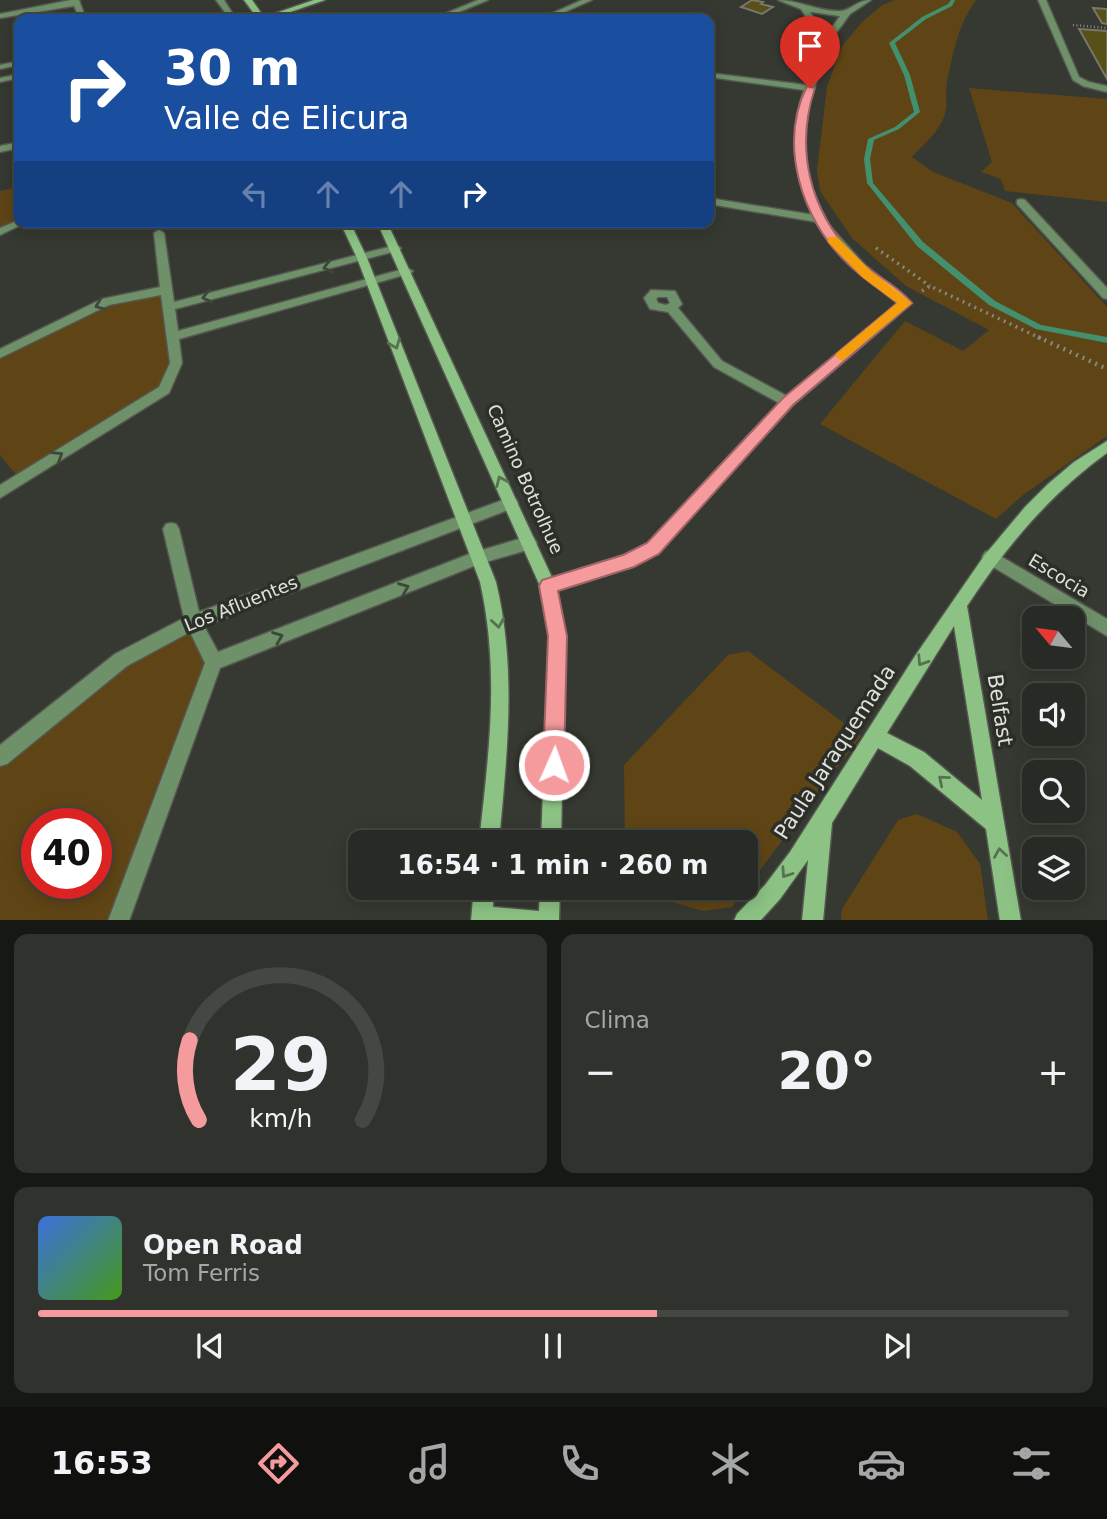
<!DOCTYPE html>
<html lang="es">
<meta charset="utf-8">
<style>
:root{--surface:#282b25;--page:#30332d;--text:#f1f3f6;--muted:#a5a7a7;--line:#444742;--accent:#f59b9d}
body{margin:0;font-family:"DejaVu Sans",sans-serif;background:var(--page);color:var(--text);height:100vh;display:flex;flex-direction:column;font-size:26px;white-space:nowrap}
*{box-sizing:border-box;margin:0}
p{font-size:23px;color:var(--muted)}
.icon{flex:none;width:38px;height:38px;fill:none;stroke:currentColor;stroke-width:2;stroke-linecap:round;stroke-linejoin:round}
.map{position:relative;height:920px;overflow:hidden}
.details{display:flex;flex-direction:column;gap:14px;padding:14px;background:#161814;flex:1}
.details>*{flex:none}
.top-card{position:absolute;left:14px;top:14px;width:700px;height:214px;border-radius:14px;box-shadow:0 4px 18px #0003,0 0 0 2px var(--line);background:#1a4fa0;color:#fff;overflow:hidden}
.needle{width:46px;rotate:299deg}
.fabs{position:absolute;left:1022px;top:606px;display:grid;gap:14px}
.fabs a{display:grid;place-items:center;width:63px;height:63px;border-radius:14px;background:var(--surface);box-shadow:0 4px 18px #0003,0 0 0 2px var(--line);font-size:35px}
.speed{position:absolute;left:21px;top:808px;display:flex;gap:14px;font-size:35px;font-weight:700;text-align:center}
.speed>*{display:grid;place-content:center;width:91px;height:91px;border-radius:50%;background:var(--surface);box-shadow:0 4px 18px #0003,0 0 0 2px var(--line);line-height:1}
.speed .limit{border:10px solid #d22;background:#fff;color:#111}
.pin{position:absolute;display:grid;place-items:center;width:60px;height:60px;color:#fff;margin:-72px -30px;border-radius:50% 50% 50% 0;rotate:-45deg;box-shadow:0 0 7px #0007}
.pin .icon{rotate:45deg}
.me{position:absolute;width:77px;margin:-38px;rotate:2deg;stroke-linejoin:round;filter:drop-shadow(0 0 5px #0008)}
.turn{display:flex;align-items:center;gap:24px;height:147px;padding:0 35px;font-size:32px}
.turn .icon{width:91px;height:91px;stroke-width:2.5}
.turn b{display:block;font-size:49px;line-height:60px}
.lanes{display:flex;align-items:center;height:66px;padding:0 35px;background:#0003;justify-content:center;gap:35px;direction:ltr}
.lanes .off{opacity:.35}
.big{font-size:52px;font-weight:800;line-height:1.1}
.details .tile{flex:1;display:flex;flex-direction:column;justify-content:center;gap:10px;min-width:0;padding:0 24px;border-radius:14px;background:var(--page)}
.details .dial{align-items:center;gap:0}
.dial svg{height:182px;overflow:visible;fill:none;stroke:var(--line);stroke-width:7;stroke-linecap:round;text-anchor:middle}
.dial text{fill:var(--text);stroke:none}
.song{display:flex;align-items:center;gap:21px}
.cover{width:84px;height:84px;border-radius:10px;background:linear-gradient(135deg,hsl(220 70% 55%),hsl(100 70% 35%))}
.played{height:7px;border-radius:4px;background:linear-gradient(90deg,var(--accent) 60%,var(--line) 60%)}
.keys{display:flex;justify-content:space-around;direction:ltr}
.heat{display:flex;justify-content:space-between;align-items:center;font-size:38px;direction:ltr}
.details .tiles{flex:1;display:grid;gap:14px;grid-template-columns:1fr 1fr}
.tile:last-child{grid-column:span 2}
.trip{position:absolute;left:348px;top:830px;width:410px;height:70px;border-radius:14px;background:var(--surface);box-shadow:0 4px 18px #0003,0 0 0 2px var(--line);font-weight:800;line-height:70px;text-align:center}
.menu{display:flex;height:112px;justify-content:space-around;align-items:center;background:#10110f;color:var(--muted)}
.menu .icon{width:49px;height:49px}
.menu .active{color:var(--accent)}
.menu b{font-size:32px;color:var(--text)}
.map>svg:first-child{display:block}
.green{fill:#5f4516;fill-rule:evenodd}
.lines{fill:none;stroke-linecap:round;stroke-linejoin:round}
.stream{fill:#42906d;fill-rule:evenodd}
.building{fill:#595018;stroke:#78776d;stroke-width:2}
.lane-casing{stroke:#555750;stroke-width:3}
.street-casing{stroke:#555750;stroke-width:3}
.secondary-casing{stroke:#555750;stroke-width:3}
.path-far2{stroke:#858780;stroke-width:2.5;stroke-dasharray:1 2.5;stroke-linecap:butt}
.path-far1{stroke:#858780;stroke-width:3.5;stroke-dasharray:2 4.5;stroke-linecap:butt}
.path{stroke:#858780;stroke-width:4.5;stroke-dasharray:2 5;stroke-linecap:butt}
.lane{fill:#6f916a;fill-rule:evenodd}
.street{fill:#6f916a;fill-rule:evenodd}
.secondary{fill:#8cc384;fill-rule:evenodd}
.oneway{stroke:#3d4838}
.oneway2{stroke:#577251}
.route{fill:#f59b9d;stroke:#9f6566;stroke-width:2}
.slow{fill:#f59e0b}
.labels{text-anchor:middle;stroke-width:7;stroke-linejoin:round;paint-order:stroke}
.street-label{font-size:18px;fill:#e0e1dc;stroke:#2c2f27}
.near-street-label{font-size:21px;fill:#e0e1dc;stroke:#2c2f27}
</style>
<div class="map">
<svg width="1107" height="921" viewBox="0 0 1107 921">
<rect width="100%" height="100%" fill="#363931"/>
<path class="green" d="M895,0H976C957,27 954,51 947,81C945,91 948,103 945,114C940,131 924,144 912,157L933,172L1012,203L1107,307V436L1023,495L996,519L820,424L905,321L963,351L989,330L906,286L852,238L820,191L817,170L827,87L842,46L862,22L882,5Z
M969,88L1107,99V202L1005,191L1001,179L981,172L992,162Z
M19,187V222L0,231V191Z
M165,291L174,363L161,390L19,478L0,455V356L106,303Z
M188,629L207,664L110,920L0,921V764L125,664ZM37,824H96V884H37Z
M748,651L861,736L732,907L703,911L627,889L746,887V842H625L624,765L728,655Z
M917,814L957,832L980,864L988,920H841L842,909L898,820Z"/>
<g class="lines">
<path class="stream" d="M951,0H955L952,6L926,19L895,43L910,75L920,112L899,129L874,140L870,159L873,183L923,242L995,301L1041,325L1107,337V343L1036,329L989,305L917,246L867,183L864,159L868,139L895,127L914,112L904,75L889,43L922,17L948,4Z"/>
</g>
<path class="building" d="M752,0L763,2L761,4L773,7L762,14L741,7Z
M1093,8L1107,9V24L1102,23Z
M1079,29L1107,31V79Z"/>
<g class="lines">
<defs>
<path id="lane" d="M1038,0H1046L1079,77L1089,82L1107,86V92L1083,86L1073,80Z"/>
<path id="street" d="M71,0H79L86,19H80L74,6L0,18V14Z
M216,0H224L236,19H230Z
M478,0H488L442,19H432Z
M582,0H592L549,19H539Z
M778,0C800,0 818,12 840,11C851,11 856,0 871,0L850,14L831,40L808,106L804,148L807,176L817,201L829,225L865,265L912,303L793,405L658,553L633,566L548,593L542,591L540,586L542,581L624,555L648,543L779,403L714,367L668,312L650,309L644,298L651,290L675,291L682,304L678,308L722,361L787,396L898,303C868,281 837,255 817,222L709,204V198L814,215C793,176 789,132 804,90L709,77V73L806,85L822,43L801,9ZM810,12L840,16L826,36ZM658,297H667L670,303L666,305L658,303L656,299Z
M19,61V65L0,69V65Z
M19,74V78L0,82V78Z
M19,142V148L0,152V146Z
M1021,199L1025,200L1107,288V299L1103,298L1017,204V200Z
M19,220V222H27L0,235V228Z
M159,230L164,233L174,302L396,245L401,248L400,250L175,309L178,331L407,268L413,271L411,273L179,339L182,363L169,393L0,498V485L159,387L170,363L161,295L109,305L0,358V349L102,299L160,287L154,233Z
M511,497L516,499L518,503L516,507L204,626L218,652L472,553L529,536L534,538L537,543L534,548L479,564L220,668L129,921H108L205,663L190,632L127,666L7,764L0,766V745L115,654L184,618L163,529L166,524L171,523L176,524L179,529L199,612Z
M990,550L1107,619V636L985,562L982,557L985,552Z"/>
<path id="secondary" d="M244,0H252L264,17L314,0H325L270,19H258Z
M340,222H350L367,258L496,582C517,670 507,753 499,842H479C489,753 500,671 480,582L357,258Z
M377,222H387L556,586L565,636L561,842H541L549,636L540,586Z
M1107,441V453C1049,495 1006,547 967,606L1021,921H1000L986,829L910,766L878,748L832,823L823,921H802L808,860L780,899L760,921H734L737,914L765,885L790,852L915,656L984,556L1025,507L1048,484L1074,462ZM954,626L982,800L924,752L887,733Z
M474,887H494L493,907L539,911L540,887H560L559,921H471Z"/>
</defs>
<use href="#lane" class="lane-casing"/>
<use href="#street" class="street-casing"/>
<use href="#secondary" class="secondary-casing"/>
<path class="path-far2" d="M1073,25L1107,28"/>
<path class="path-far1" d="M876,248L930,286
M922,291L930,286L1042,339"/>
<path class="path" d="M1038,337L1107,369"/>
<use href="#lane" class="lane"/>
<use href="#street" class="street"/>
<use href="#secondary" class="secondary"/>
</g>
<defs><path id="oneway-chevron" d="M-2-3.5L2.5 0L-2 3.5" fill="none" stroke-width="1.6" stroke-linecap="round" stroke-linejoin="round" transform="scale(1.75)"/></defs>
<g class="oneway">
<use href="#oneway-chevron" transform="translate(328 267) rotate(166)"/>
<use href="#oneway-chevron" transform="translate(207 297) rotate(166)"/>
<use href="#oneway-chevron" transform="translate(100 305) rotate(159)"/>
<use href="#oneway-chevron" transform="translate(58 456) rotate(-32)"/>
<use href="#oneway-chevron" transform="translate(404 588) rotate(-22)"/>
<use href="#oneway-chevron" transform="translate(278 637) rotate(-21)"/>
</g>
<g class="oneway2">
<use href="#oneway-chevron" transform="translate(395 344) rotate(69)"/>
<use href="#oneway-chevron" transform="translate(501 481) rotate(-114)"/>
<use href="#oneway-chevron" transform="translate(498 623) rotate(81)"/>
<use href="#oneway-chevron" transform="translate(922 661) rotate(123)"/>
<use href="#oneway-chevron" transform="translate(943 780) rotate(-140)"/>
<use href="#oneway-chevron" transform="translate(1000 853) rotate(-99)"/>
<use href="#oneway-chevron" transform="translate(786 873) rotate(124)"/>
</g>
<path class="route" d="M807,86L815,88C795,148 809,210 854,256C871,274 897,284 912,303L793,405L659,554L634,567L558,591L567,636L564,765L561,773L554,776L546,773L543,765L548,636L539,586L542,580L623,555L647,543L783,398L897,303C881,290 862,278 847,263C801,219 778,144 807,86Z"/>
<path class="slow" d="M828,237H837L871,271L912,303L842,361L835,356L837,353L897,303L862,277L828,242Z"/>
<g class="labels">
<g class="street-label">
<text transform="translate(525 479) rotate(66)" y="6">Camino Botrolhue</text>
<text transform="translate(1059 576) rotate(31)" y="6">Escocia</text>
<text transform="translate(241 604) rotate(-22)" y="6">Los Afluentes</text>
</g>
<g class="near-street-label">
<text transform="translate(1000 710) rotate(81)" y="7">Belfast</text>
<text transform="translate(835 752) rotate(-57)" y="7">Paula Jaraquemada</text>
</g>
</g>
</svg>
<div class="fabs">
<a><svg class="needle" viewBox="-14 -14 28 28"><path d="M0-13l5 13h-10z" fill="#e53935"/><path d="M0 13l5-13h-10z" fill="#a5a7a7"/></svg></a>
<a><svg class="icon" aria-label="sound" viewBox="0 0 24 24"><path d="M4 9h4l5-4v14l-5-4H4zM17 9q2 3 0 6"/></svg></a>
<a><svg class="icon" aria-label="search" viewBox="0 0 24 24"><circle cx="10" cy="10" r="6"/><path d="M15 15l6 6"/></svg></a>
<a><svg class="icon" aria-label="layers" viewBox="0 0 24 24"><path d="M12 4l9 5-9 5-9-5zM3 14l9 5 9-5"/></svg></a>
</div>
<div class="speed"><div class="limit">40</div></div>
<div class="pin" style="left:810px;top:88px;background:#d93025"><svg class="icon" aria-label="arrive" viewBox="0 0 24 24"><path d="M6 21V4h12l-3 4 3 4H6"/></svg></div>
<svg class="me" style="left:554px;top:765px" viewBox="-20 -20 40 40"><circle r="17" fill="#f59b9d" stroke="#fff" stroke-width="3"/><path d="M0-11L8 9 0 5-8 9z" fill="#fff"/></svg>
<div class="trip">16:54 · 1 min · 260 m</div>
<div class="top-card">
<div class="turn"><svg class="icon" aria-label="right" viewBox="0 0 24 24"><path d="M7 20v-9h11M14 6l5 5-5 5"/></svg><div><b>30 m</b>Valle de Elicura</div></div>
<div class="lanes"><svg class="icon off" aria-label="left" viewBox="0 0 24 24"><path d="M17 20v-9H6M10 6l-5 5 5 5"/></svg><svg class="icon off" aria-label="ahead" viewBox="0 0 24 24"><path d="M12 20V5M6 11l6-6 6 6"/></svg><svg class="icon off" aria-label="ahead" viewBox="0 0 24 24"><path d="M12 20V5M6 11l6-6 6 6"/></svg><svg class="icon" aria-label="right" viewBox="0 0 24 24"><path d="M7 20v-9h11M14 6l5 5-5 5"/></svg></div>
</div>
</div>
<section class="details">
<div class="tiles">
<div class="tile dial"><svg viewBox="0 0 100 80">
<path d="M14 69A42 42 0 1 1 86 69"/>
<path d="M14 69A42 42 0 0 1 10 34" stroke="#f59b9d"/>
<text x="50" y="56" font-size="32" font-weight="700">29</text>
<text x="50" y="72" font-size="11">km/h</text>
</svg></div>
<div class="tile"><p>Clima</p>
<div class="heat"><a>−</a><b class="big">20°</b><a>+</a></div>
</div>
<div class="tile">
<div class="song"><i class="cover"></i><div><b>Open Road</b><p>Tom Ferris</p></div></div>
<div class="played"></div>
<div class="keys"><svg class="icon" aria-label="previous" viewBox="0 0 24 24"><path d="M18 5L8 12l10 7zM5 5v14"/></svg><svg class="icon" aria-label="pause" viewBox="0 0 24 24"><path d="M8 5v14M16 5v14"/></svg><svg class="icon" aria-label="next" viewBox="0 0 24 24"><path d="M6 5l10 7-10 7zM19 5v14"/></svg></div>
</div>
</div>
</section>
<nav class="menu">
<b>16:53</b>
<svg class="icon active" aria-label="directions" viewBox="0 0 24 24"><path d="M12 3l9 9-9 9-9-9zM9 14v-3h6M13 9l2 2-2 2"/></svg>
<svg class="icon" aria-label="music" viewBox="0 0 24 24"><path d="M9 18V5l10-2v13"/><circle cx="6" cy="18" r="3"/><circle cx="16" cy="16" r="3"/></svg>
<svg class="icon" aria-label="phone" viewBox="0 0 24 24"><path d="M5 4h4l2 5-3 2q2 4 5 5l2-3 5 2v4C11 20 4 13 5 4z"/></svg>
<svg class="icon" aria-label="climate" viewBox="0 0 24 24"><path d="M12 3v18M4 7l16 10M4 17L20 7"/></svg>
<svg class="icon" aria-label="car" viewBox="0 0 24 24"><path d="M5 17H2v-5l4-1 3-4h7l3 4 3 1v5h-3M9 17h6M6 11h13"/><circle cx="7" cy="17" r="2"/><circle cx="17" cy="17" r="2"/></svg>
<svg class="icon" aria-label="filters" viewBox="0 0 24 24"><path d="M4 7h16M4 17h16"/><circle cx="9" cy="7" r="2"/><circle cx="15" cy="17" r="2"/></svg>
</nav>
